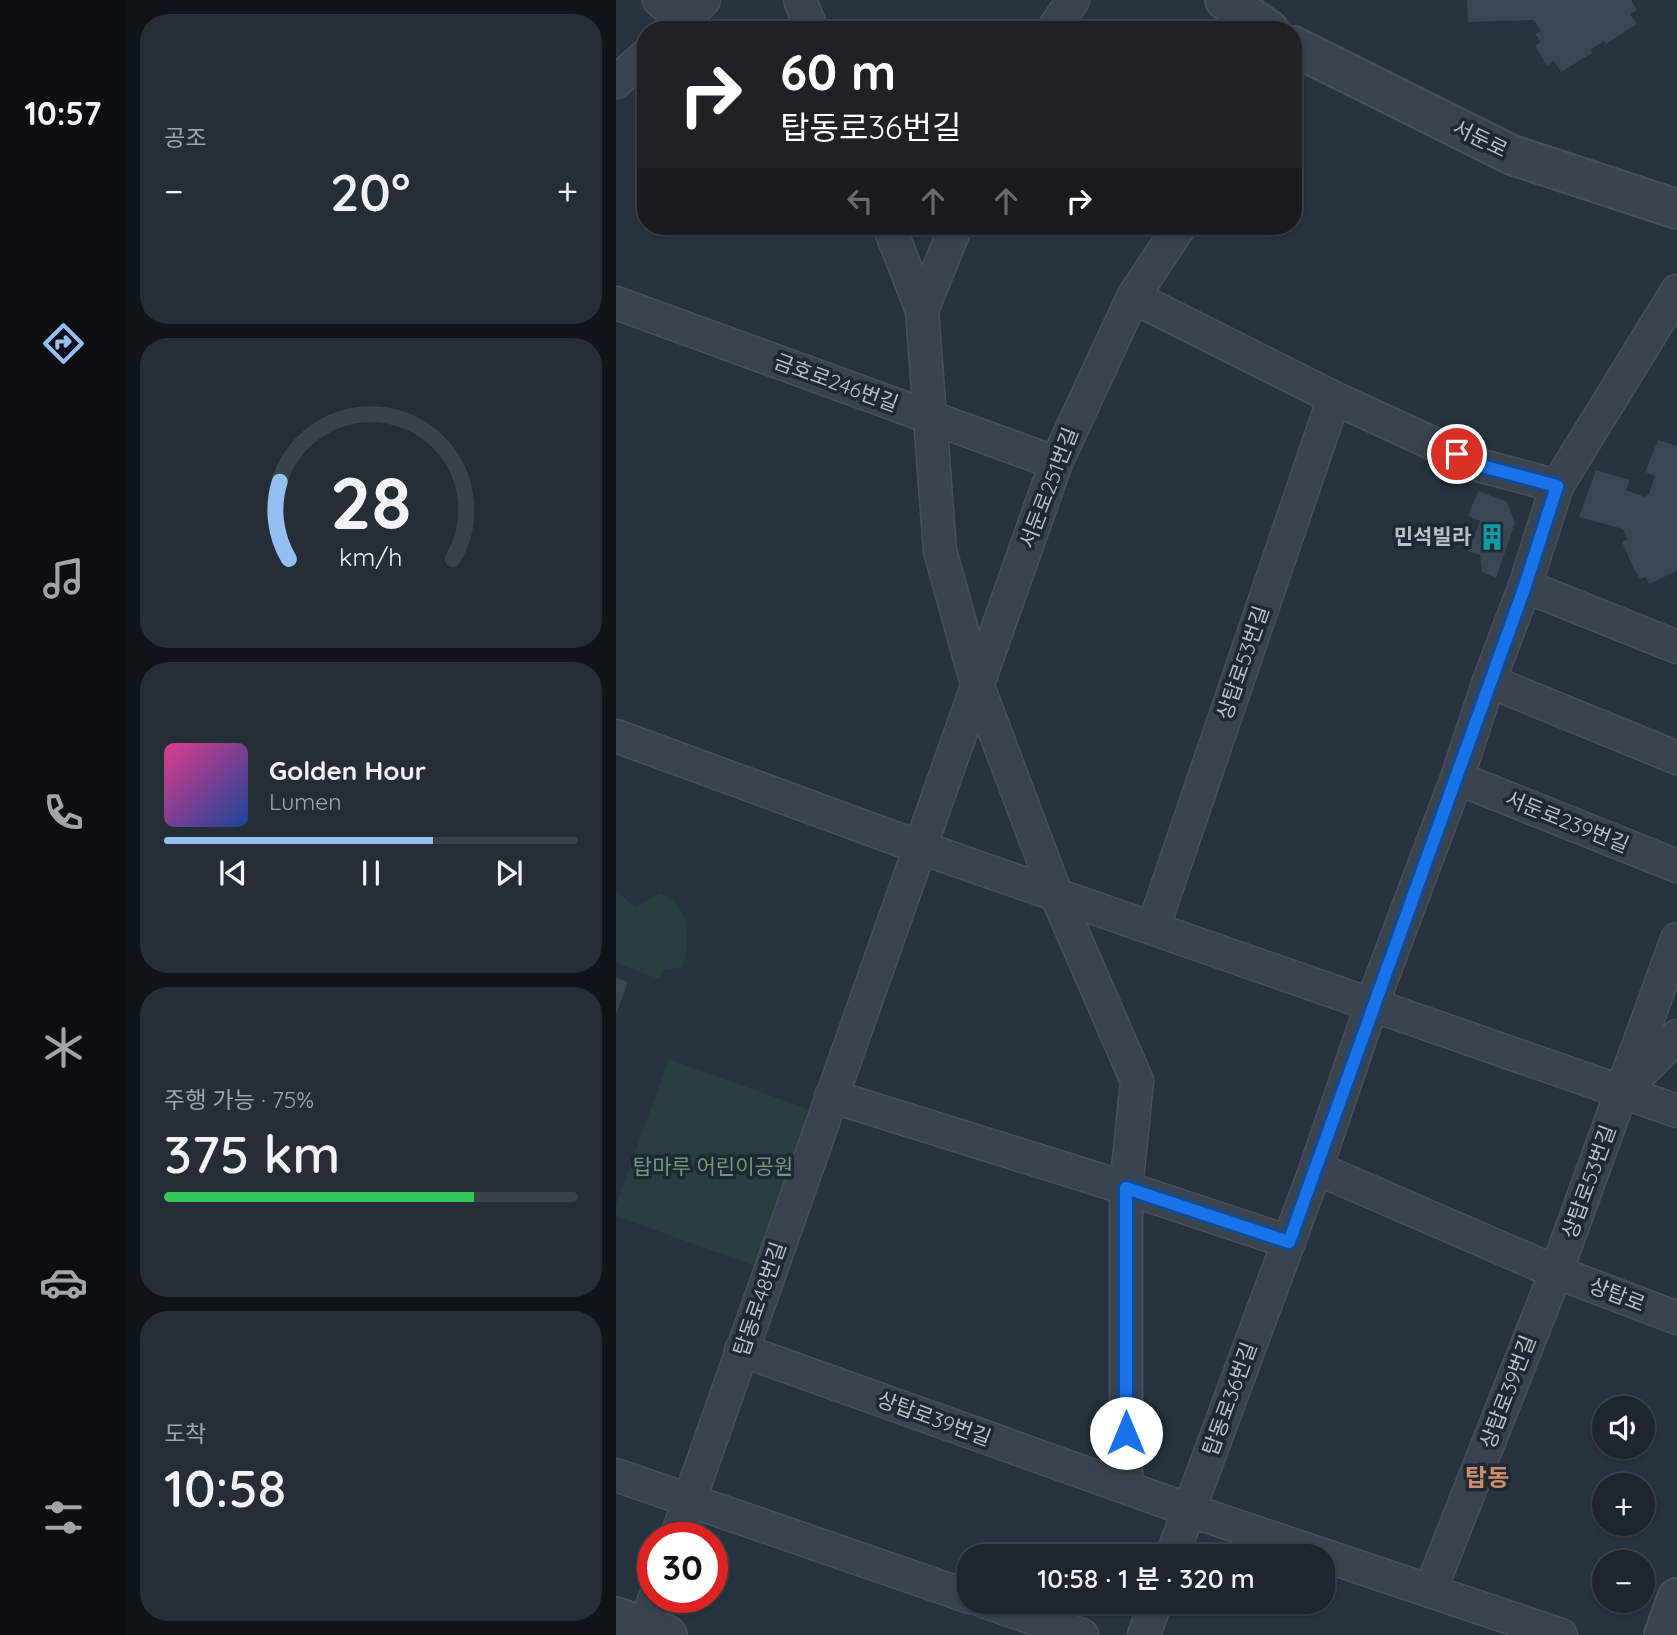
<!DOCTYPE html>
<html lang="ko">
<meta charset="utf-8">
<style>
:root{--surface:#1d262e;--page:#252e36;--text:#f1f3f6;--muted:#a0a5aa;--line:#3b434a;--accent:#93c0f1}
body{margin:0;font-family:Quicksand,"Noto Sans KR",sans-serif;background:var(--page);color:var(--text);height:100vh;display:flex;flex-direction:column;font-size:26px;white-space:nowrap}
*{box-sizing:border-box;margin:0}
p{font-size:23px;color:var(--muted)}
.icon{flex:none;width:38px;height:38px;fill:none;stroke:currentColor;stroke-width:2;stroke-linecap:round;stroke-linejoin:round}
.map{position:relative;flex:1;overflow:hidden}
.panel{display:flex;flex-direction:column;gap:14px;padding:14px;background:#101519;width:490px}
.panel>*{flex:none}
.hud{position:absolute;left:21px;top:21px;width:665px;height:214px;border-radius:28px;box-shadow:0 2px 5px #0004,0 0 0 2px var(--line);background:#202124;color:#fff;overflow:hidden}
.fabs{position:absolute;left:976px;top:1396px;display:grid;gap:14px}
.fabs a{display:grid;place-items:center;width:63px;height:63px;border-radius:50%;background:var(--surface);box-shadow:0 2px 5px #0004,0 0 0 2px var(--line);font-size:35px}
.speed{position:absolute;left:21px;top:1522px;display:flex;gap:14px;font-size:35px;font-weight:700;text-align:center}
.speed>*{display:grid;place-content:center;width:91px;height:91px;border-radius:50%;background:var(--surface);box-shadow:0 2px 5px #0004,0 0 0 2px var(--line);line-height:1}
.speed .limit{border:10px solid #d22;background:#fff;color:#111}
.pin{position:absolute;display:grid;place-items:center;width:60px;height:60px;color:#fff;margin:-30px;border:4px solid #fff;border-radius:50%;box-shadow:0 2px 7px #0007}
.me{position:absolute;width:77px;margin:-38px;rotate:0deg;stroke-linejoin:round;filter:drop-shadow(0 0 5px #0008)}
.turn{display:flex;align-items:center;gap:24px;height:147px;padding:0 28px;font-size:32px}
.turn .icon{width:91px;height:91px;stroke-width:2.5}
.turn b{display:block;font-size:49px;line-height:60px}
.lanes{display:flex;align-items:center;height:66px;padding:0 28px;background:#0003;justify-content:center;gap:35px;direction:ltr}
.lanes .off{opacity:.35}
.big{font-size:52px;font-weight:600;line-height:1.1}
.panel .tile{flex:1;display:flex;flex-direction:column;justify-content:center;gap:10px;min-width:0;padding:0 24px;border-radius:28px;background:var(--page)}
.panel .dial{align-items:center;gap:0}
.dial svg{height:182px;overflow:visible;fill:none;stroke:var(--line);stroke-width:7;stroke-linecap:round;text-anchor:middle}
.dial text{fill:var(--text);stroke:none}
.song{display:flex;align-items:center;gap:21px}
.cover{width:84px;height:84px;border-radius:10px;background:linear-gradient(135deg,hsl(330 70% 55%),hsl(220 70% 35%))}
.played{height:7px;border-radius:4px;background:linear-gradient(90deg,var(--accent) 65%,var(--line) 65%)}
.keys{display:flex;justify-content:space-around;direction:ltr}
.heat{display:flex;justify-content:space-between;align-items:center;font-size:38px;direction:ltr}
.charge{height:10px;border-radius:5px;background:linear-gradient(90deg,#34c759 75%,var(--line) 0)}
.trip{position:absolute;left:341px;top:1544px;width:378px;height:70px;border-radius:28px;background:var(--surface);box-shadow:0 2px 5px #0004,0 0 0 2px var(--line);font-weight:600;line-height:70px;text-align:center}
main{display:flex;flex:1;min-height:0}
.dock{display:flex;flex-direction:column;width:126px;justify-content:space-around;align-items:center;background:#0c0f12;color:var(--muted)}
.dock .icon{width:49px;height:49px}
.dock .current{color:var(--accent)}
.dock b{font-size:32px;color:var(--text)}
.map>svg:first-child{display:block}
.green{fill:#293e3f}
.building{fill:#394754}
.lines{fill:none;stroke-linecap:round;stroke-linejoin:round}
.minor-casing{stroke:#47505a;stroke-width:35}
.tertiary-casing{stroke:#47505a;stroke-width:42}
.minor{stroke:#3a444e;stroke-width:32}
.tertiary{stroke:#3a444e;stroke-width:38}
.route-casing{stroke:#114b97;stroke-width:18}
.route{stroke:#1a73e8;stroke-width:12}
.labels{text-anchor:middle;stroke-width:7;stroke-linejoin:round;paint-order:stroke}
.street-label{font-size:21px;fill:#b7bfc9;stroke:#1f2933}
.poi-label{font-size:21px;font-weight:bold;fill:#b7bfc9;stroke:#1f2933;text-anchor:end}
.park-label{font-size:21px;fill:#6f9875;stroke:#1f2933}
.quarter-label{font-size:24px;font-weight:bold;fill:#ce8e6c;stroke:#1f2933}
</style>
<main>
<nav class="dock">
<b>10:57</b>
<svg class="icon current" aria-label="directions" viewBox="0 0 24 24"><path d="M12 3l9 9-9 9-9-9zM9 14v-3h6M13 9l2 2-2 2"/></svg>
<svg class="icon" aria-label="music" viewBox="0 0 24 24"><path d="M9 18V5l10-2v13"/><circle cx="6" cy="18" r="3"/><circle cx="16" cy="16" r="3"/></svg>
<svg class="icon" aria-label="phone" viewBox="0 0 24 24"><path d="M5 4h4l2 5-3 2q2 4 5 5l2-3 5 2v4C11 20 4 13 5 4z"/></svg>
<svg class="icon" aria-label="climate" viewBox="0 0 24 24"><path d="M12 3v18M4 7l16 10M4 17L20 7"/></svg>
<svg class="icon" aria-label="car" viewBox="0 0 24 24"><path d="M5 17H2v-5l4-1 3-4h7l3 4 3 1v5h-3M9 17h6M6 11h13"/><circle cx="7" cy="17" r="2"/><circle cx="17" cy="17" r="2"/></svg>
<svg class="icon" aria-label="filters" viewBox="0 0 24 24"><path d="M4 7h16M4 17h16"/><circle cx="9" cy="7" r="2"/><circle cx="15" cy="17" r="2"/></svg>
</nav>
<section class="panel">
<div class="tile"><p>공조</p>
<div class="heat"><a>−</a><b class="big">20°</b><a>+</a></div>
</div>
<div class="tile dial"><svg viewBox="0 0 100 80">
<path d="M14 69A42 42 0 1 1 86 69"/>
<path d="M14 69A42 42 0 0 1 10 35" stroke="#93c0f1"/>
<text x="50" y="56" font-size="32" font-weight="700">28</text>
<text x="50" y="72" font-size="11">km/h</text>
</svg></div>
<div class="tile">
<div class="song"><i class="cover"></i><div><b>Golden Hour</b><p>Lumen</p></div></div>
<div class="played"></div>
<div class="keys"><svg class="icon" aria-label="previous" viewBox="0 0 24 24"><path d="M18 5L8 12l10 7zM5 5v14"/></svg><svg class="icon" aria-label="pause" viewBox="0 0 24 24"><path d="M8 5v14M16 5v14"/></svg><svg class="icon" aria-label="next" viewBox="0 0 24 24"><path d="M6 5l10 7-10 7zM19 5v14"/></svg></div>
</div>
<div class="tile"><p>주행 가능 · 75%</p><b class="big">375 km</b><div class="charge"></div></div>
<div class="tile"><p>도착</p><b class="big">10:58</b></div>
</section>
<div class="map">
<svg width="1061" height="1635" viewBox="0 0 1061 1635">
<rect width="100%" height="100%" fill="#27333e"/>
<path class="green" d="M0,891L19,907L45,893C76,910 74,936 67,967L47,970L43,979L0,963Z
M53,1059L200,1112L144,1268L0,1216V1204Z"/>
<path class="building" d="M851,0H1015L1021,10L1014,14L1021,24L990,44L988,41L974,50L976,53L945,72L938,61L931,66L919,46L925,42L919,34L925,31L918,20L852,22Z
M1042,440L1061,446V571L1033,584L1030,577L1024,579L1017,567L1006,542L1012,539L1007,529L963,517L980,470L1014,480L1010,490L1029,497L1033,494L1039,476L1029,472Z
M862,491L891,502L899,523L880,578L866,572L864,555L852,551L864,521L852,516Z
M0,978L12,982L0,1014Z"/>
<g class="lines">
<defs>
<path id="minor" d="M43,0L68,21
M184,0L196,30
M58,30L88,0
M437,30L457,0
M0,82L30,55
M273,226L306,310L324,551L361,684L440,894L521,1081L510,1188V1487
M517,297L718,398L866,466L941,486
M0,303L440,463
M306,310L340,226
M909,586L1061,647
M873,681L1061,758
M0,736L303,847L1061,1111
M841,778L1061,866
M537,928L718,398
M1015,1083L1061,1036
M215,1096L510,1188L673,1242
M700,1168L940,1272L1061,1318
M125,1350L573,1510L945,1635
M0,1475L354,1597
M60,1538L440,463L517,297L564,226
M556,1556L700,1168L756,1004L841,778L873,681L909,586L941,486L1061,291
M814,1591L940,1272L1061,939
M367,1601L466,1635
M25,1635L39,1598
M528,1635L540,1601"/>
<path id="tertiary" d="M609,0L653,30
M677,46L896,155L1061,209
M0,1617L51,1635
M1048,1635L1061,1598"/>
</defs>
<use href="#minor" class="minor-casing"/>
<use href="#tertiary" class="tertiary-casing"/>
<use href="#minor" class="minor"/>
<use href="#tertiary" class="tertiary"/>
</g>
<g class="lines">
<defs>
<path id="route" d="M510,1433V1188L673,1242L909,586L941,486L866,466L841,454"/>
</defs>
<use href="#route" class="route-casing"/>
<use href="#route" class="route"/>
</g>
<defs>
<symbol id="building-bare" viewBox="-9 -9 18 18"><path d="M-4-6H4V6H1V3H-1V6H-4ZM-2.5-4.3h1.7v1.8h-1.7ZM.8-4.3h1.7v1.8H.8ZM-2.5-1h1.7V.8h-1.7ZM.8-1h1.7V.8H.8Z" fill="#0f9aa8" stroke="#1f2933" stroke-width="2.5" paint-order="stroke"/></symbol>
</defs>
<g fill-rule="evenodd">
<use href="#building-bare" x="857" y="518" width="38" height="38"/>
</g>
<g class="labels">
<g class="street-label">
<text transform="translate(864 139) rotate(26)" y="7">서둔로</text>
<text transform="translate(220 383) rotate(20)" y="7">금호로246번길</text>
<text transform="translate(433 488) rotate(-69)" y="7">서둔로251번길</text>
<text transform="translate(627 663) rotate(-71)" y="7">상탑로53번길</text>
<text transform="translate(951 822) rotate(22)" y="7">서둔로239번길</text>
<text transform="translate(973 1182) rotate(-70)" y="7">상탑로53번길</text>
<text transform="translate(1001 1295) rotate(21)" y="7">상탑로</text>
<text transform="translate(144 1299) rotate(-71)" y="7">탑동로48번길</text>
<text transform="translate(892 1392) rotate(-69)" y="7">상탑로39번길</text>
<text transform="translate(614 1399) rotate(-70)" y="7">탑동로36번길</text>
<text transform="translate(318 1419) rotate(20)" y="7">상탑로39번길</text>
</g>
<g class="poi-label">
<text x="855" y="544">민석빌라</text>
</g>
<g class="park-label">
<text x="97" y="1174">탑마루 어린이공원</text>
</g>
<g class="quarter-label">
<text x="871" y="1486">탑동</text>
</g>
</g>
</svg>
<div class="fabs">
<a><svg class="icon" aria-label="sound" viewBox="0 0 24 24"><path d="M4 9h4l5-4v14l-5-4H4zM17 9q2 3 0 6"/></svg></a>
<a>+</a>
<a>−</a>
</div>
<div class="speed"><div class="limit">30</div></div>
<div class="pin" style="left:841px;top:454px;background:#d93025"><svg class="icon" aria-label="arrive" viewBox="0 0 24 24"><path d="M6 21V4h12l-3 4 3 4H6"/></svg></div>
<svg class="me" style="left:510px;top:1433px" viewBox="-20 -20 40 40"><circle r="19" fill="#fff"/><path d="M0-13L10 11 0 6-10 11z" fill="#1a73e8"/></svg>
<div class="trip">10:58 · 1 분 · 320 m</div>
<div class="hud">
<div class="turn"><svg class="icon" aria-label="right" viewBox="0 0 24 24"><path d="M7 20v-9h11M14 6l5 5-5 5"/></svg><div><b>60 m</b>탑동로36번길</div></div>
<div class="lanes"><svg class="icon off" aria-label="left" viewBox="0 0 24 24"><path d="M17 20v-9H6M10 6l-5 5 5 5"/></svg><svg class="icon off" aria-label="ahead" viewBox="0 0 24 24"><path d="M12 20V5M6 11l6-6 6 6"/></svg><svg class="icon off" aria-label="ahead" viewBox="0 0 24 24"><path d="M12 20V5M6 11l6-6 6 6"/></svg><svg class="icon" aria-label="right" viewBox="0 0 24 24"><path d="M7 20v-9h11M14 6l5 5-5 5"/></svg></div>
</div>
</div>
</main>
